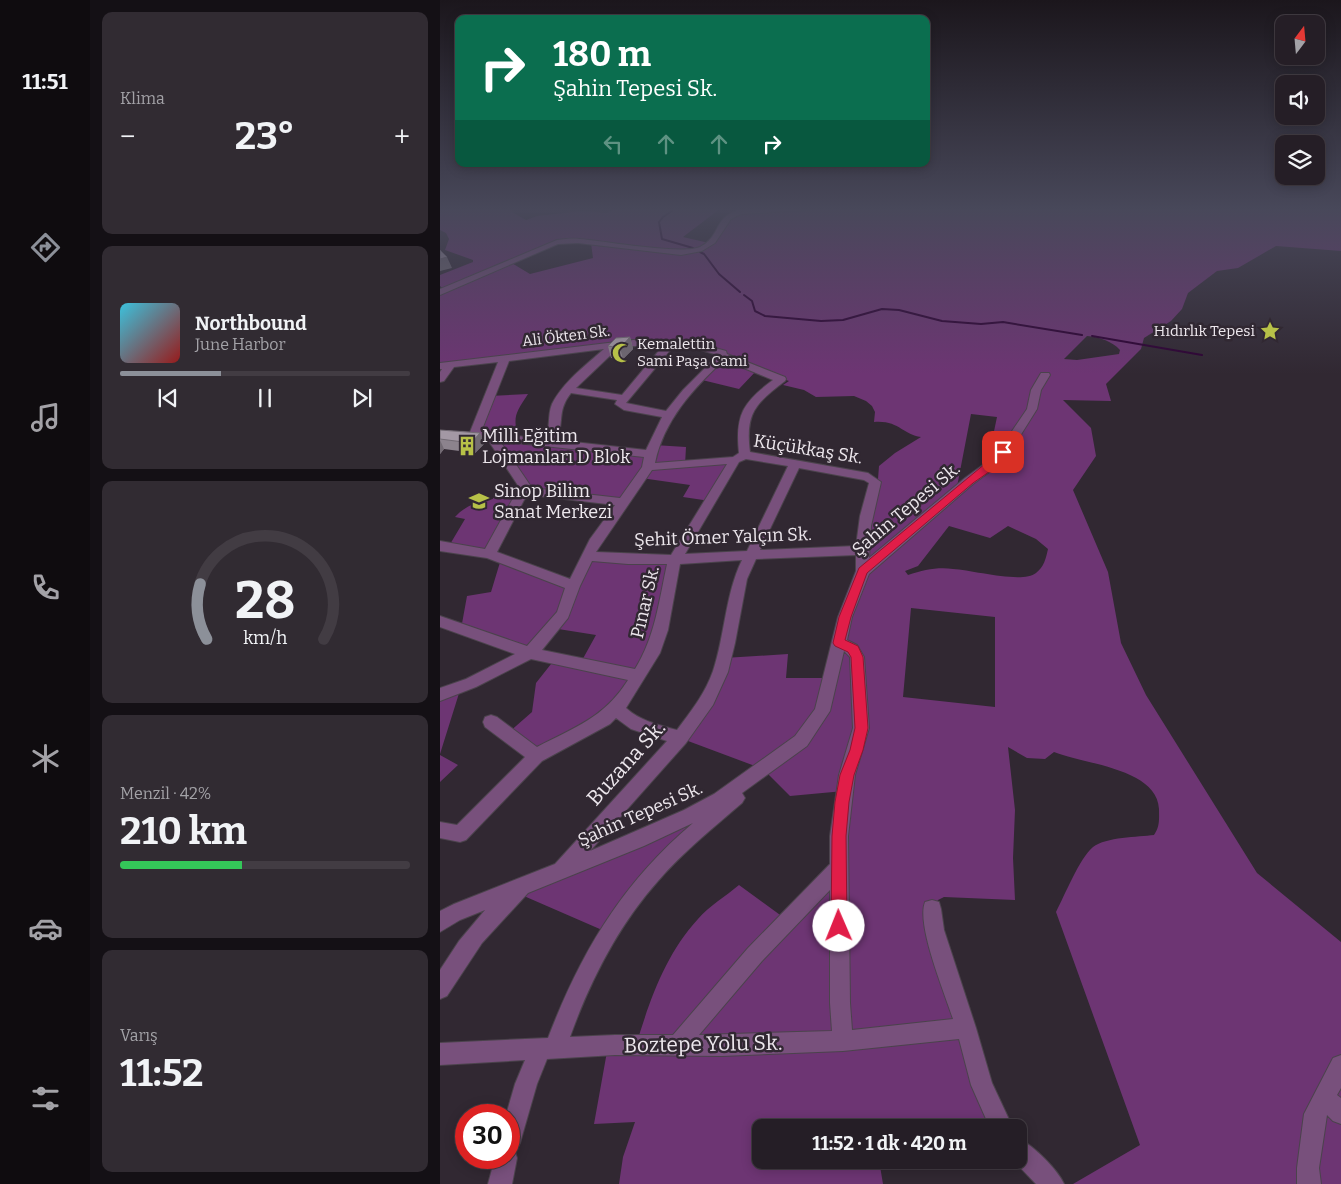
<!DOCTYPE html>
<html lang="tr">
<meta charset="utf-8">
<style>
:root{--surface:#251e26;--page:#312b32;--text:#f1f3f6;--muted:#a3a2a7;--line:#423c43;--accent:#8c9099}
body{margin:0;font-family:Bitter,serif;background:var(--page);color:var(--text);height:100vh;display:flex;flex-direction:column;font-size:19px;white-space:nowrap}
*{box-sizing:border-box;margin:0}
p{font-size:16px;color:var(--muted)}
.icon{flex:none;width:28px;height:28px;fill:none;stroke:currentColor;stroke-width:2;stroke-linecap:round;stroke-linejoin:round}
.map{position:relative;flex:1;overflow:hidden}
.sheet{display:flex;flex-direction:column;gap:12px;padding:12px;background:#141015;width:350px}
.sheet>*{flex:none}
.top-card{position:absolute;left:15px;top:15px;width:475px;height:152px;border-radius:10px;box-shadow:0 2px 12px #0003,0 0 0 1px var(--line);background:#0b6e4f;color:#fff;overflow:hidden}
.needle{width:32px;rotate:16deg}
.tools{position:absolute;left:835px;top:15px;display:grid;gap:10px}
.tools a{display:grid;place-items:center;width:50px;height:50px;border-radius:10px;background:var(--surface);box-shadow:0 2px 12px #0003,0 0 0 1px var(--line);font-size:25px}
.speed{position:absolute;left:15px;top:1104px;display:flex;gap:10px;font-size:25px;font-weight:700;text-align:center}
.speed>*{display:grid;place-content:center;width:65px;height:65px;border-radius:50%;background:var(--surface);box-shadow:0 2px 12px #0003,0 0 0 1px var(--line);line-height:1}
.speed .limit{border:8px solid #d22;background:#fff;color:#111}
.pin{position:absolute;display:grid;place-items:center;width:42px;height:42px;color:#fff;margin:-21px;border-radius:10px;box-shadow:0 2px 8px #0006}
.me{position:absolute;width:55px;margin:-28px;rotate:359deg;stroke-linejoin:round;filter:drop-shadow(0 0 4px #0008)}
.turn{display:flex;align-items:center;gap:18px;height:105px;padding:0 15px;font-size:22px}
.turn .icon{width:65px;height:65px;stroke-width:2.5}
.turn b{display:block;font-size:35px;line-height:42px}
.lanes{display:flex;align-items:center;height:48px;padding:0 15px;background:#0003;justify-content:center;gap:25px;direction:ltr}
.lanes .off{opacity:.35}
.big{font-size:38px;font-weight:700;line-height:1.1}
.sheet .widget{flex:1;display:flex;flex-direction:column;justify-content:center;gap:8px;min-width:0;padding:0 18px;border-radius:10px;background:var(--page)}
.sheet .dial{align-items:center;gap:0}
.dial svg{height:130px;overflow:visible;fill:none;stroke:var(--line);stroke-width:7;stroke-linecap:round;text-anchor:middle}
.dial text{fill:var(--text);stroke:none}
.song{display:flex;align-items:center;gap:15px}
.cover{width:60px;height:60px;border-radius:8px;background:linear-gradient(135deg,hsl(190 70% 55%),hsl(0 70% 35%))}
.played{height:5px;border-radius:2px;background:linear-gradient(90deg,var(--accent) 35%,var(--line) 35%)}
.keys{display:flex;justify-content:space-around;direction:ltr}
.heat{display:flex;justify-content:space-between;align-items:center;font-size:28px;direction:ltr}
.charge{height:8px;border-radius:4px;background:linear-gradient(90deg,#34c759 42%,var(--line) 0)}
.trip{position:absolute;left:312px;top:1119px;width:275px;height:50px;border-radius:10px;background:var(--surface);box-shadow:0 2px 12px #0003,0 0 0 1px var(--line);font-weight:700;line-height:50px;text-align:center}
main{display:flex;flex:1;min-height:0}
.tabs{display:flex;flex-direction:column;width:90px;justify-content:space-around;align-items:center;background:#0f0c0f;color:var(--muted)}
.tabs .icon{width:35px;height:35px}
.tabs .on{color:var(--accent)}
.tabs b{font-size:22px;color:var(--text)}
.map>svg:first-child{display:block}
.green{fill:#6d3573;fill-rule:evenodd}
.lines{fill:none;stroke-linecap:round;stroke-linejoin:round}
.stream{stroke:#2d0033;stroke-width:2}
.minor-casing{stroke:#4b434c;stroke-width:2}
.minor{fill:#78507c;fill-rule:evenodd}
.wall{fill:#8c838d}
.shaded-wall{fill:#726a73}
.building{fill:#a398a4;stroke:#726a73}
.route{fill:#e11d48;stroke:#92132f}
.labels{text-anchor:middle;stroke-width:5;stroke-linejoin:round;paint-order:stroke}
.far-poi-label{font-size:15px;fill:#ede7ed;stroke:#312832;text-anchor:end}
.far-street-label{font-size:15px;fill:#ede7ed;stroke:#312832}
.poi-label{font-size:18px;fill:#ede7ed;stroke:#312832;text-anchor:start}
.street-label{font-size:18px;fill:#ede7ed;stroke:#312832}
.near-street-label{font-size:21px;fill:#ede7ed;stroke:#312832}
</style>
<main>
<nav class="tabs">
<b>11:51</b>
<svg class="icon on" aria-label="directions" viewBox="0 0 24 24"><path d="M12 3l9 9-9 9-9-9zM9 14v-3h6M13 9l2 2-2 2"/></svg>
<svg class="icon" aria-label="music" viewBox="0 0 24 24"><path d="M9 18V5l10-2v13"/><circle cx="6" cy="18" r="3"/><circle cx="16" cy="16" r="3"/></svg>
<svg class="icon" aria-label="phone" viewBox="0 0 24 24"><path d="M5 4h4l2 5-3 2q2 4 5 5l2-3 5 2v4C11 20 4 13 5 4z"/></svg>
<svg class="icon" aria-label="climate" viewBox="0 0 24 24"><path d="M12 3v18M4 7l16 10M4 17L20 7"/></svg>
<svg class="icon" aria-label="car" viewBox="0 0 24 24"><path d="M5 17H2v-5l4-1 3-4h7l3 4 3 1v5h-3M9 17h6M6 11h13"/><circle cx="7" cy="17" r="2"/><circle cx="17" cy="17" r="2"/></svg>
<svg class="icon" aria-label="filters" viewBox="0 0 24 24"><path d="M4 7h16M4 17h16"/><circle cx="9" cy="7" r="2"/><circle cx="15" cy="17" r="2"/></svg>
</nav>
<section class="sheet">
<div class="widget"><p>Klima</p>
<div class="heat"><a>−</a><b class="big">23°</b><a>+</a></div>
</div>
<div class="widget">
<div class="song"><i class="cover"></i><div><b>Northbound</b><p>June Harbor</p></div></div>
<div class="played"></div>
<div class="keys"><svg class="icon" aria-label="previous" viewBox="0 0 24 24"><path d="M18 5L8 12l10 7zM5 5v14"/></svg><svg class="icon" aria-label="pause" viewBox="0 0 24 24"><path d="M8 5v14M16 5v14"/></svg><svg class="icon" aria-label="next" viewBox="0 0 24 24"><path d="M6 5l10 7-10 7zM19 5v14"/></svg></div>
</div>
<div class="widget dial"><svg viewBox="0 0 100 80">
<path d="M14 69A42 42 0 1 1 86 69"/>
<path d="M14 69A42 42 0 0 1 10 35" stroke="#8c9099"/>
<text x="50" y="56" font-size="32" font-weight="700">28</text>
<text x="50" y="72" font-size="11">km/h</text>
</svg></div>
<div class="widget"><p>Menzil · 42%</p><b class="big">210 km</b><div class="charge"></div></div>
<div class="widget"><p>Varış</p><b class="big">11:52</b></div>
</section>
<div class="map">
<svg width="901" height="1184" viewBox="0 0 901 1184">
<rect width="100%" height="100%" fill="#312832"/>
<path class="green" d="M0,208H72V212L86,220L97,216L142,211L167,213L173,210L195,208H281L243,237L269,243L288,217L314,208H901V251L836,246L798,268L777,271L748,293L742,309L731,321L704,338L701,349L666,384L671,401L623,400L651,428L656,456L633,490L668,572L681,643L706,695L817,873L901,942V1184H633L700,1145L616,912C625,895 639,859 653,847C666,837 698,837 714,835C720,826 719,820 719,809C717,768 643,764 614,752L605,759L587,758L568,747L575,810L573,858L575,900L504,897L498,900L492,909L562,1127L321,1128V1160H439L443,1184H179L183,1157L195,1122L154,1124L168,1046L196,1045C210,1000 225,955 258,919C269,906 286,896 299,885L347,920L398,869L404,791L350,796L323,769L240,738L284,658L348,654L346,678H390L423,571L433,481L438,479L439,466L455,453L481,437C463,435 459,420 434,422L435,412L432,406L426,401L414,396L376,397L364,390L343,385L349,381L317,370L299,389L258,379L283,356L277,350L193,343L11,364L0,379V292L5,290L0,286V275L33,262V260L5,250L9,239L6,233L0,230ZM123,241L151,243L153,258L90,274L70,262ZM647,336C659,337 672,341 680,350L679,354L637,360L624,359ZM531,414L557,417L546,469L516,492ZM509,526L550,538L568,526L596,539L608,549C606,558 604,567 596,573C582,584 533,570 513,569C497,567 484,570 468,575L465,571L478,566ZM471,608L555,617V707L463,697Z
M88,394C74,415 73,417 79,441L210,454L214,445L246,447L245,465L295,460L270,501L243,497L250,485L201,478L184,502L88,491L52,438L34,435L50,396Z
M78,491L82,494L49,554L9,546L25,519L15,517C30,500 56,497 78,491Z
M147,556L234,561L221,630L177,708L96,756L67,734L92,712L96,683L115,659L140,664L156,635L112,628L90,653L21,629L27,596L51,592L61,559L133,585Z
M21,687L0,754V695Z
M0,755L18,765L0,782Z
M250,816L261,827L169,933L77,893Z"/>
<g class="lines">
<path class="stream" d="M232,208V211L223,217L219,222L222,239L253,248
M260,252L264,254L279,274L300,292
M304,295L312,301L315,311L325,316L381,321L403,320L442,309L459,310L502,321L541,324L563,322L642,335
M652,336L762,355"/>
<defs>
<path id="minor" d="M310,208H372L368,210L301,214L291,219L275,243L262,251L241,255L138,243L118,244L0,295V289L117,240C125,239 133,238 140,239C164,241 242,255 260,247C284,235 270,213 310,208Z
M193,340L257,343L286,351L287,354L345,377L346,379L345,381C315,404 305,413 310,452L428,473L441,482L431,526L429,558L525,478L551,459L566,440L587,409L591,390L601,373H609L610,375L601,390L597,409L575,444L559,465L533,484L429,574L412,617L407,640L417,645L424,657L429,728L415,775L408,836L410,1003L412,1030L513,1019C505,994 476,925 485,902L492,900L499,902L501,909L504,930L536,1028L552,1083L573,1128H550L531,1085L519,1039L403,1051L282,1056L175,1055L107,1059L97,1084L80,1143L75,1152L77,1158L72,1184H48L55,1158H69V1115H66L75,1084L85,1060L0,1065V1043L108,1038C141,952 182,883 253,823L204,846L88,893L42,943L7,996L0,999V970L19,941L45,910L20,920L0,932V911L14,904L115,864L227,741L191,729L176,718L170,724L102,761L26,840L20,842L0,838V822L17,825L85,757L45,727L43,722L45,717L51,715L57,717L97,747C135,727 164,718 188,680L91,659L36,687L0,701V688L26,679L75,654L0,627V616L87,646L117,612L125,588L47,558L0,551V541L45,549L72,500L81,490L48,440L0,437V431L30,432L58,362L14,367L4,381L0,382V372L2,369H0V363ZM193,346L222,347L182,395L136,388L178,348ZM232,348L257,349L278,355L243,390L226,411L186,403ZM164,349C146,365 123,382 112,404C107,416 111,428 105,439L41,432L69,361ZM284,360L333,380C303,402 295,415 299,453L293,457L215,463C224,420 253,389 284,360ZM131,393L177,400L175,404L184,410L222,417L206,450L116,440C125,424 116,412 131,393ZM60,441L204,457L202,467L180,498L92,488ZM306,459L348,466L307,551L245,554L299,462ZM287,464L231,555L156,552L212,470ZM359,468L424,480L429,483L420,516L416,546L320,550ZM90,495L175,505L150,539L130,579L57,552L84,500ZM416,555V571L398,617L375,709L355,736L274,794L244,810L150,851L246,743L273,705L288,672L295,643L307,579L316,559ZM302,560C285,595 285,635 273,671C265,694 251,711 237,730C219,725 200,721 186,708L220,653L228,630L240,564ZM152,561L188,564H227C219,601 215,637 195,669L102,650L128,618L140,586ZM404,651L410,657L413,728L399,775L390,836V864L308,948L233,1035H175L130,1037C150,981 178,926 218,881C243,852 273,828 302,803L305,798L302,793L367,746L390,711ZM390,890V1003L392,1031L259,1035L322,961Z
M901,1055V1088L897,1095L901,1098V1124L893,1121L887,1115L879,1168L881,1184H857V1168L864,1114L893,1058Z
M579,1139C593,1145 618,1170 624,1184H596L573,1160H579Z"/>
</defs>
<use href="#minor" class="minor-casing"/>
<use href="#minor" class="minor"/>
</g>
<path class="wall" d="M190,337L193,349L183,359L171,358L168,346Z
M0,430L40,433L45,443L35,453L4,449L0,454Z"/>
<path class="shaded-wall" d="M7,257L12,268L0,271V259Z
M190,337L193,349L183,359L180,348Z
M40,433L45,443L35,453L31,443Z
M0,440L4,449L0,454Z"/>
<path class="building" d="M0,250L7,257L0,259Z
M190,337L180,348L168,346L176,338Z
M0,430L40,433L31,443L0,439Z"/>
<linearGradient id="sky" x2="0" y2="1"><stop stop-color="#1b161c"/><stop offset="0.56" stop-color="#48485a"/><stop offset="1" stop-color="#48485a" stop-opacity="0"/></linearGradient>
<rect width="901" height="374" fill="url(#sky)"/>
<path class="route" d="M563,449L568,452L559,465L533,483L427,573L411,617L405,640L418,646L423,657L428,728L423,750L414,775L409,802L406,836L407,926L405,932L399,934L393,932L391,926L392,836L395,802L400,775L410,750L415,728L411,657L408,652L395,646L393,643L399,617L419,568Z"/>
<defs>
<symbol id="sight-bare" viewBox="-9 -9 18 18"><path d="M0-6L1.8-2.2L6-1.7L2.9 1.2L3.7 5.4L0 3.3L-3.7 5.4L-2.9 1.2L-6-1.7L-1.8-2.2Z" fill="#b7c148" stroke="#312832" stroke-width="2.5" paint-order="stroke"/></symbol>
<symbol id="mosque-bare" viewBox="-9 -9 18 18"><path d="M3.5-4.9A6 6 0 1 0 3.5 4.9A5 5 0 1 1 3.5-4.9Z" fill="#b7c148" stroke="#312832" stroke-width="2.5" paint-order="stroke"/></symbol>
<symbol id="building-bare" viewBox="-9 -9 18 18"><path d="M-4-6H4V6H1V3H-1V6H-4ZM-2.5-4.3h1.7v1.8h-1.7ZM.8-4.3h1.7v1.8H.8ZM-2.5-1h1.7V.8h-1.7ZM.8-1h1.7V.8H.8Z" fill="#b7c148" stroke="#312832" stroke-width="2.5" paint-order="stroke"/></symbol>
<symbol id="school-bare" viewBox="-9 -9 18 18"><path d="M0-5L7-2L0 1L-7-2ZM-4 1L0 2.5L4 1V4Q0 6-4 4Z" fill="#b7c148" stroke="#312832" stroke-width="2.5" paint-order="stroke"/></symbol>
</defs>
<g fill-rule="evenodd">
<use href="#sight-bare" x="816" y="317" width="28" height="28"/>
<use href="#mosque-bare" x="168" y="339" width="28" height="28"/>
<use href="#building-bare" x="13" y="432" width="28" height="28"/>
<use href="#school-bare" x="25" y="487" width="28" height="28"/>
</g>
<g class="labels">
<g class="far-poi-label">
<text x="815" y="336">Hıdırlık Tepesi</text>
<text x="197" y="349" text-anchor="start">Kemalettin<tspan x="197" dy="17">Sami Paşa Cami</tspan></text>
</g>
<g class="far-street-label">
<text transform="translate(126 336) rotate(-7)" y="5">Ali Ökten Sk.</text>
</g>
<g class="poi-label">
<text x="42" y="442">Milli Eğitim<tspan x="42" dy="21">Lojmanları D Blok</tspan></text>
<text x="54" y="497">Sinop Bilim<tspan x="54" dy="21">Sanat Merkezi</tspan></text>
</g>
<g class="street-label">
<text transform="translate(368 449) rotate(9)" y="6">Küçükkaş Sk.</text>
<text transform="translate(466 509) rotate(-40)" y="6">Şahin Tepesi Sk.</text>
<text transform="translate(283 537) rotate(-2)" y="6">Şehit Ömer Yalçın Sk.</text>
<text transform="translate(205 602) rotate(-77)" y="6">Pınar Sk.</text>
<text transform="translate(200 814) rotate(-24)" y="6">Şahin Tepesi Sk.</text>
</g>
<g class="near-street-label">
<text transform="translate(186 763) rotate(-48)" y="7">Buzana Sk.</text>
<text transform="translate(263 1044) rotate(-1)" y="7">Boztepe Yolu Sk.</text>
</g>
</g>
</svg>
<div class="tools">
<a><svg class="needle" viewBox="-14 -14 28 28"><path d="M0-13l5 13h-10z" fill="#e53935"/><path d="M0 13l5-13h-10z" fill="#a3a2a7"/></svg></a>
<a><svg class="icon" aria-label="sound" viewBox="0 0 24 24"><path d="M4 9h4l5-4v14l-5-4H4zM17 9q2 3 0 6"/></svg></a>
<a><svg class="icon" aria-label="layers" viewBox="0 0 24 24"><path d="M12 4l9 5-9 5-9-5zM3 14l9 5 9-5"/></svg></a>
</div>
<div class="speed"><div class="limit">30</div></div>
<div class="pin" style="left:563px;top:452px;background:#d93025"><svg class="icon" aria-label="arrive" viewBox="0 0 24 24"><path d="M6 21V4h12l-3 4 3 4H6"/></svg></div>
<svg class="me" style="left:399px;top:926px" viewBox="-20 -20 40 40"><circle r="19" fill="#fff"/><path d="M0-13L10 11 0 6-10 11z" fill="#e11d48"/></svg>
<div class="trip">11:52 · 1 dk · 420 m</div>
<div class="top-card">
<div class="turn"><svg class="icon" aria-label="right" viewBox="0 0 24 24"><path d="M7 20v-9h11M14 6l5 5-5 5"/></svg><div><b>180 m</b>Şahin Tepesi Sk.</div></div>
<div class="lanes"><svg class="icon off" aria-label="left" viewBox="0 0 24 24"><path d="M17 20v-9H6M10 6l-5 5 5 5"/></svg><svg class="icon off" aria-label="ahead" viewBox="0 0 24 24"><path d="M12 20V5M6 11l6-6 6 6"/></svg><svg class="icon off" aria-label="ahead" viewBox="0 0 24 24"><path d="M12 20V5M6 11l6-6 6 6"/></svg><svg class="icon" aria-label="right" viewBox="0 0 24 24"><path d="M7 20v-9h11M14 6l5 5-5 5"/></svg></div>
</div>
</div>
</main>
